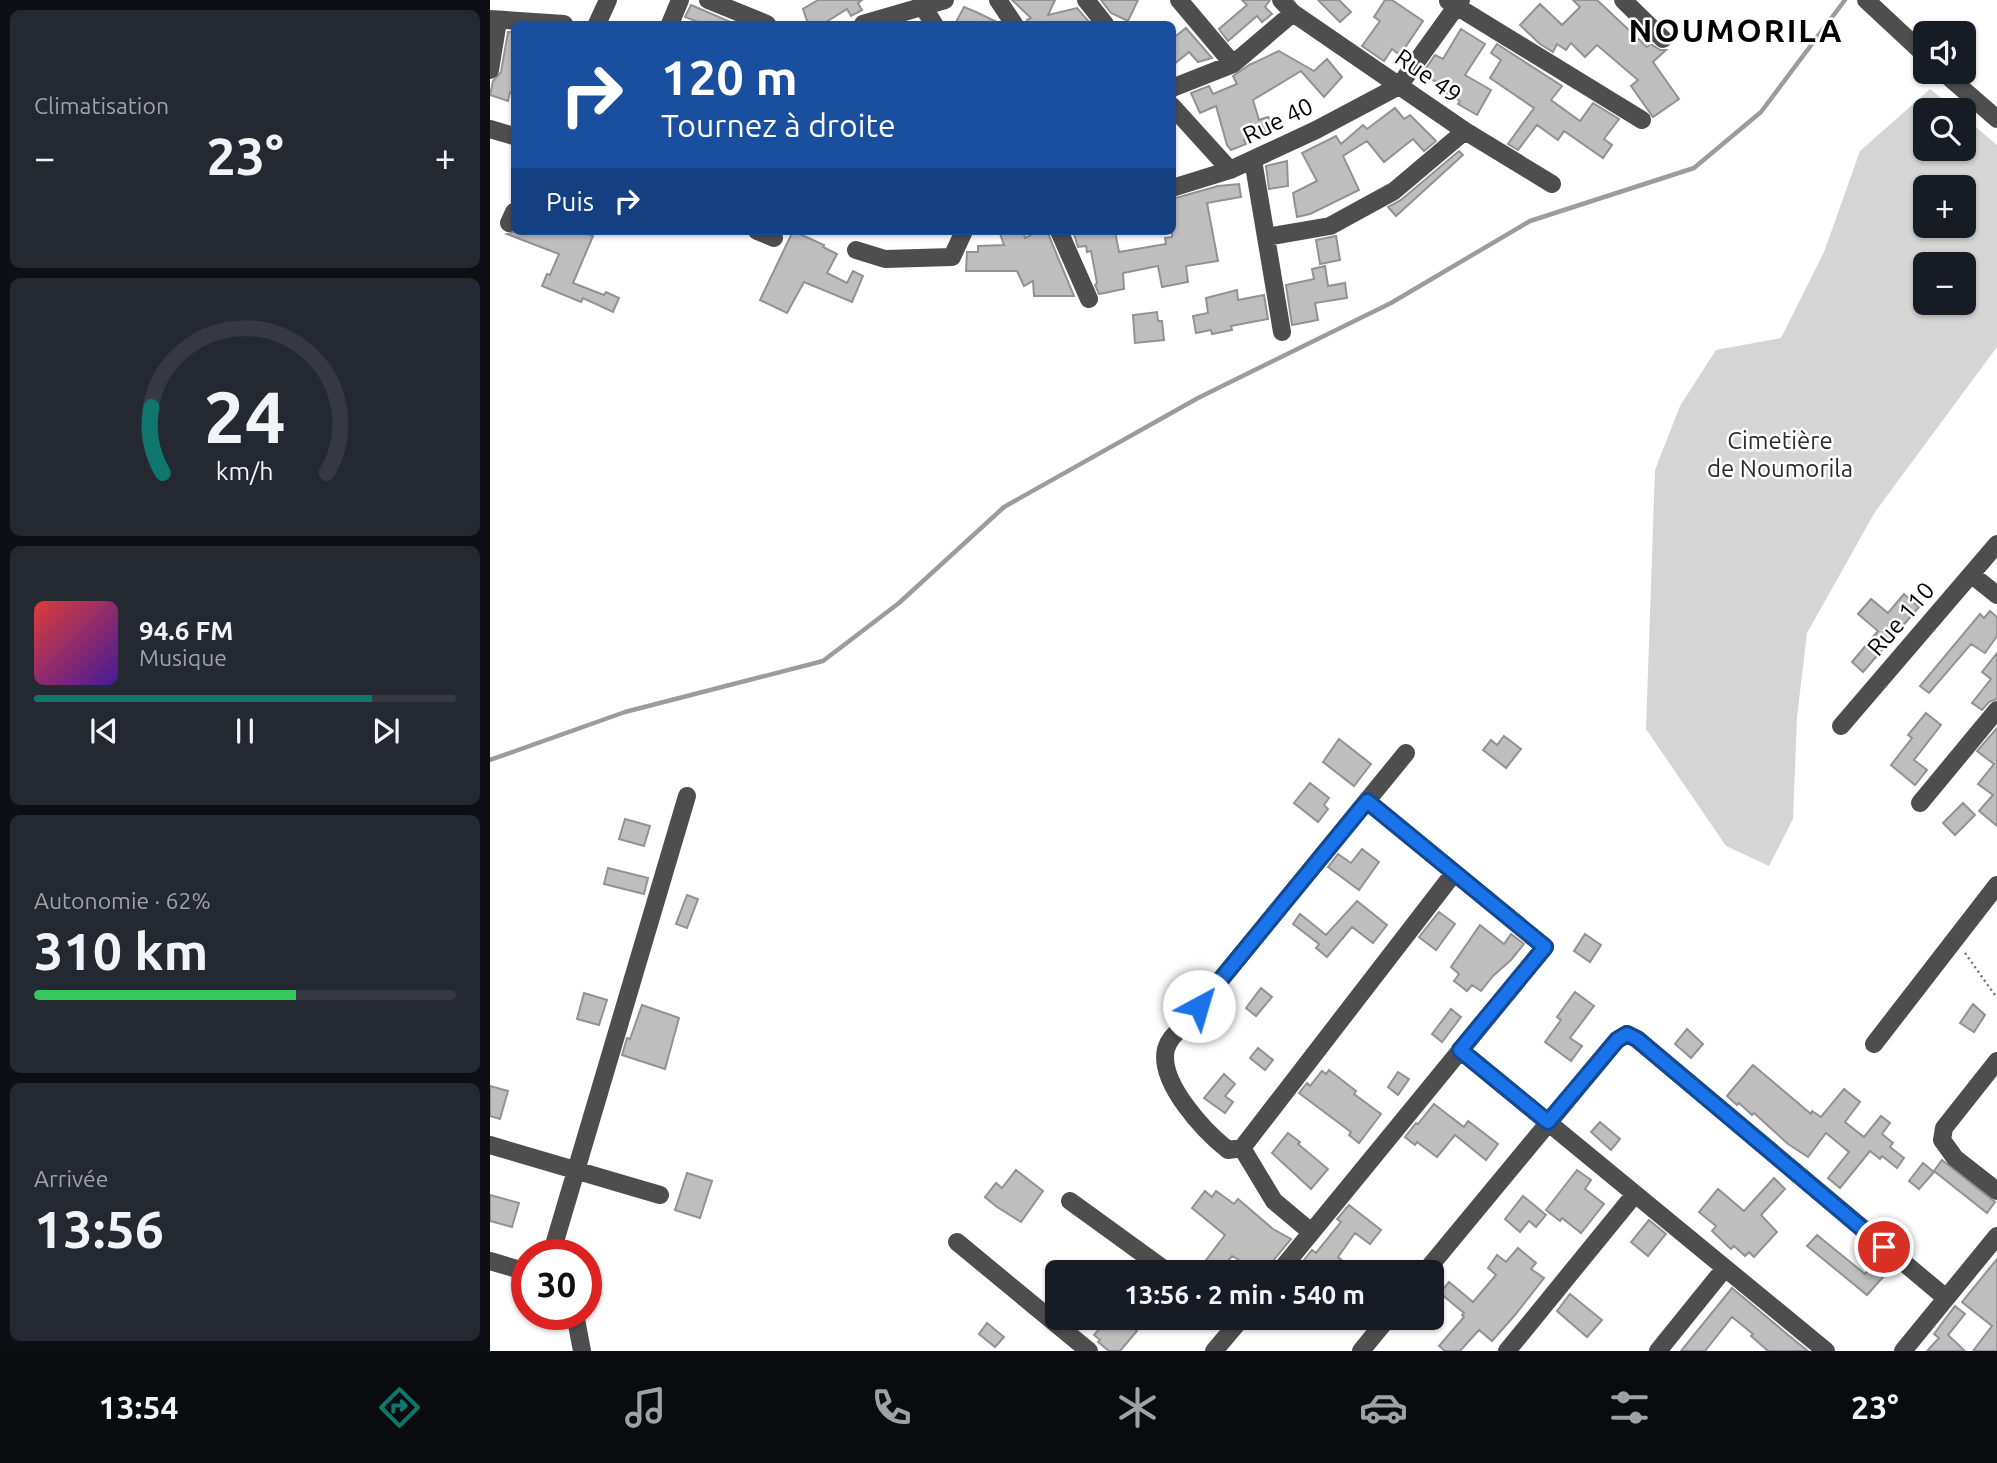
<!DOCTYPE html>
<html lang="fr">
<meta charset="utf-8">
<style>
:root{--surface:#171b24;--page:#242831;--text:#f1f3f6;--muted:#9ea1a6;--line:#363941;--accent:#0f766e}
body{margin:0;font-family:Ubuntu,sans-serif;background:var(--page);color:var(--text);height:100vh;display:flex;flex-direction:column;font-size:26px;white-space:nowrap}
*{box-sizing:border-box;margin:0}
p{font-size:23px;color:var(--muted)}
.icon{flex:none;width:38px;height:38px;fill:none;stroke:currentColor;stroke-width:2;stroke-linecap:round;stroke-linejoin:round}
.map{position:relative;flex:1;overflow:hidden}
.details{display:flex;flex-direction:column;gap:10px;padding:10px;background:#0d0f14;width:490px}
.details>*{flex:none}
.hud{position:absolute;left:21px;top:21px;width:665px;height:214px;border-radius:10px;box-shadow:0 2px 5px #0004;background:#1a4fa0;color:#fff;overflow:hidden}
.tools{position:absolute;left:1423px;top:21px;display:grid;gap:14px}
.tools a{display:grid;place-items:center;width:63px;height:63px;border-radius:10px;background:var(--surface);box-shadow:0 2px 5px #0004;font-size:35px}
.speed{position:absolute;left:21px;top:1239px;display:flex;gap:14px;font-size:35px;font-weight:700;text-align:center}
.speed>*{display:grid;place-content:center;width:91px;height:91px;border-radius:50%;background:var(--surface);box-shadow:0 2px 5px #0004;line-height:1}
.speed .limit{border:10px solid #d22;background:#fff;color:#111}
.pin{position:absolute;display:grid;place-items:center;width:60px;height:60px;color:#fff;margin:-30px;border:4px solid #fff;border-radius:50%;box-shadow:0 2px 7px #0007}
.me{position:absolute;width:77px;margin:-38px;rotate:39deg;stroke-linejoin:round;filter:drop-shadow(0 0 5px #0008)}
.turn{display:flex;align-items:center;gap:24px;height:147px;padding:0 35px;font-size:32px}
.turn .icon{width:91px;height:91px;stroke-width:2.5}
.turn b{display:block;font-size:49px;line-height:60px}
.then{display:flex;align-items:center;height:66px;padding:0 35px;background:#0003;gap:14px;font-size:26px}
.big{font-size:52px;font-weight:600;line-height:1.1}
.details .widget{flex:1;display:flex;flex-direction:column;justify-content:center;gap:10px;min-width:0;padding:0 24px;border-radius:10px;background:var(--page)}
.details .dial{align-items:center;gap:0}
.dial svg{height:182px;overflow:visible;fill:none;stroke:var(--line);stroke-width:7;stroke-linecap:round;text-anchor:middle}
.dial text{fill:var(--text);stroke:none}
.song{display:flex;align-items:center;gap:21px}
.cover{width:84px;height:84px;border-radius:10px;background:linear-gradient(135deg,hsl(0 70% 55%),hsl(260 70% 35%))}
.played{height:7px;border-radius:4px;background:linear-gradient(90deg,var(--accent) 80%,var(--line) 80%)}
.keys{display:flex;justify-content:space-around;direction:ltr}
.heat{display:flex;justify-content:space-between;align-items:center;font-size:38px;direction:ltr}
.charge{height:10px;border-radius:5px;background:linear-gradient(90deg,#34c759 62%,var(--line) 0)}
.trip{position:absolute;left:555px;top:1260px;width:399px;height:70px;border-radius:10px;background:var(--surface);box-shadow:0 2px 5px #0004;font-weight:600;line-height:70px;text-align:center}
.tab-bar{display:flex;height:112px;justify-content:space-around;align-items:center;background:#090b0e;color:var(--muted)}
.tab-bar .icon{width:49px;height:49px}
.tab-bar .active{color:var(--accent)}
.tab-bar b{font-size:32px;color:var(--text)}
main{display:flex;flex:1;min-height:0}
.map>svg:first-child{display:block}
.green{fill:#d5d5d5;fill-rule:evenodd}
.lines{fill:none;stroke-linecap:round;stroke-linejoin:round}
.stream{stroke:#9c9c9c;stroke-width:4.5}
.building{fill:#bebebe;stroke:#929292;stroke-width:2}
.path{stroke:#707070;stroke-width:2.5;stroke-dasharray:2 3.5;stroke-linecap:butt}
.minor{stroke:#4e4e4e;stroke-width:18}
.route-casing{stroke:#114b97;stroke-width:18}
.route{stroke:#1a73e8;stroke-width:12}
.labels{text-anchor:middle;stroke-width:5;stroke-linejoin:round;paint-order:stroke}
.street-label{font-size:24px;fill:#000;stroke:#fff}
.park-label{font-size:24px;fill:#2c2c2c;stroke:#fff}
.district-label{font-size:32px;font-weight:bold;letter-spacing:2px;fill:#000;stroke:#fff}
</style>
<main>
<section class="details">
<div class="widget"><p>Climatisation</p>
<div class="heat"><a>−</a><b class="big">23°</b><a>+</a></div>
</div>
<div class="widget dial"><svg viewBox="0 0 100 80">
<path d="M14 69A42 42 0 1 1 86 69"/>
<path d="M14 69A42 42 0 0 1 9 40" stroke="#0f766e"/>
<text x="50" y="56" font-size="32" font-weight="700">24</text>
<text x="50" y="72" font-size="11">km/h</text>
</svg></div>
<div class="widget">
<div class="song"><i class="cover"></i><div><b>94.6 FM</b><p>Musique</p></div></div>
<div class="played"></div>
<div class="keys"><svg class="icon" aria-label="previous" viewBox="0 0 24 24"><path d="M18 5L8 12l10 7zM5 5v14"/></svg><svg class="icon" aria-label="pause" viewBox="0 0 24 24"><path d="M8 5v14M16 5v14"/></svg><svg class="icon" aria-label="next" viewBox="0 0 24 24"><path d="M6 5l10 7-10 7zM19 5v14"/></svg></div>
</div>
<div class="widget"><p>Autonomie · 62%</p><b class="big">310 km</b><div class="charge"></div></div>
<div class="widget"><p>Arrivée</p><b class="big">13:56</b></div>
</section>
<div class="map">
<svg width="1507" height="1351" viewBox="0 0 1507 1351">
<rect width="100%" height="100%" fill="#fff"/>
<path class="green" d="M1440,89L1466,110H1435V149H1474V117L1507,145V347L1385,512L1317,633L1307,717L1303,819L1279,866L1236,846L1156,729L1165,470L1190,406L1226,350L1291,338L1334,252L1370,151ZM1435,187H1474V226H1435ZM1435,264H1474V303H1435Z"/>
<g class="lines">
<path class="stream" d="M0,760L135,712L333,661L409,603L514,507L708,398L901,303L1040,221L1204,168L1271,112L1355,0"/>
</g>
<path class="building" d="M328,0H372L368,3L372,10L361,16L357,9L333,24H318L313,9Z
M522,0H565L558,15L587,8L601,24H538L537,20L541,18Z
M611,0H648L638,21L621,13Z
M752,0H780L775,7L782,14L772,22L767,16L738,41L729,29L757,5Z
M828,0H849L861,12L850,22Z
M895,0H902L933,21L910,55L902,49L894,61L872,46L890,21L884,17Z
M1083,0H1107L1157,47L1161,44L1170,50H1176L1163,62L1189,99L1163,117L1141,86L1148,80L1107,45L1095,57L1081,43L1076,50L1067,44L1063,52L1050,44L1030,25L1050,4L1072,25L1090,7Z
M201,5L245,24H213L195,17Z
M474,7L486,12L511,24H465Z
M696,28L722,58L708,62L699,52L682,66V39Z
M971,29L995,44L975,75L1001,90L987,115L968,104L970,101L955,92L957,88L932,74L945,55L953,59Z
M18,32H24V93L20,92L18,101L0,95L3,81L11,72Z
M1007,44L1072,86L1061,100L1090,121L1103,103L1129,119L1114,139L1122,145L1113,158L1074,131L1068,140L1047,125L1028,150L1018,144L1044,108L1000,78L1011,60L1001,53Z
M789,51L824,71L837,59L852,77L834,97L811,71L763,100L769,120L778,117L787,127L754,140L756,144L741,150L737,145L726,106L710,113L701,93L719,86L723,94L747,84L743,76L759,65Z
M905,108L914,119L920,115L946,141L934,151L923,139L894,162L877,141L853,156L869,190L820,214L807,217L803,193L827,181L812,153L846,136L851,144L873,125L877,129Z
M969,151L973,155L906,216L898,207L911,200Z
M797,161L798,186L779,189L776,166Z
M749,184L751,197L717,203L728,261L696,266L698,282L672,287L668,266L633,273L634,289L609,294L605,285L607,283L601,251L597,252L596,246L588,247L583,231H625L629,252L676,244L675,238L682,237V199L728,186Z
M27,231H90L103,236L83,283L114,295L116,292L129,298L123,312L93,298L91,302L52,286L57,274L60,275L69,254L17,234Z
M303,231L334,245L333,247L347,254L337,273L357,283L363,271L373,276L362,302L314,282L297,313L270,300Z
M509,231H533L535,238L549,231H557L584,296H544L543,281L534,286L527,271H476L477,252H488V246L514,245Z
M846,236L850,260L830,264L826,240Z
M835,266L838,286L855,283L857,298L825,303L828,320L802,325L796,285L824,279L822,269Z
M747,290L748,300L774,295L778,319L741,326L742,330L722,334L721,330L706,333L703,316L718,313L716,298Z
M667,312L668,321H672L674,340L645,343L643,315Z
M1414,594L1429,607L1373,672L1362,662L1388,631L1368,614L1381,599L1398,613Z
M1500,611L1507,617V636L1495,653L1481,644L1439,693L1430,686L1490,614L1494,618Z
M1507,653V699L1499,702L1492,710L1482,703L1501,679L1492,672Z
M1436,713L1451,725L1424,760L1437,770L1425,785L1401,765L1422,738L1418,735Z
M1507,728V826L1489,811L1503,795L1488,784L1504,764L1487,751Z
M1014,736L1031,749L1016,768L993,750L1001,740L1007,745Z
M849,739L881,764L864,786L833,762Z
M820,783L839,798L834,805L838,809L828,822L804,803Z
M1473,803L1485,815L1465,835L1453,823Z
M135,819L160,826L154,846L129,839Z
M872,849L889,862L869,890L838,867L848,854L861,863Z
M118,868L158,878L154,894L114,884Z
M197,895L208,899L197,928L186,924Z
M867,901L897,925L883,943L862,927L837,957L826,948L829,944L803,924L810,914L836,935Z
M949,912L965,924L946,950L929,937Z
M990,925L1014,944L1021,934L1034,944L1021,960L1003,976L991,991L982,985L977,991L964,981L969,974L961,967Z
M1095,934L1111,945L1100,962L1084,951Z
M771,988L782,997L766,1016L756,1008Z
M1085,992L1104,1006L1080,1038L1092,1046L1081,1061L1055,1042L1071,1020L1067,1017Z
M94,993L117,1000L109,1025L87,1019Z
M1483,1004L1495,1015L1484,1032L1470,1023Z
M152,1005L189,1018L175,1069L132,1055L137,1038L140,1039Z
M961,1009L971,1017L952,1042L942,1034Z
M1197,1029L1213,1044L1201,1058L1185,1044Z
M768,1048L783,1060L775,1070L760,1058Z
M1263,1065L1321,1114L1322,1111L1331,1117L1354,1089L1370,1102L1355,1122L1374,1137L1391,1116L1400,1123L1392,1134L1403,1143L1400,1147L1414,1158L1407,1168L1392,1156L1390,1159L1380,1151L1350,1188L1338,1178L1359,1152L1336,1133L1318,1157L1298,1144L1264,1113L1262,1115L1249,1103L1247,1105L1237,1096Z
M839,1070L866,1091L864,1094L891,1114L869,1143L859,1135L861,1132L809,1093L817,1083L820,1086L832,1071L836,1074Z
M908,1072L919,1079L908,1095L898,1087Z
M734,1074L745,1084L735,1096L743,1102L735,1113L714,1098Z
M0,1086L18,1091L10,1119L0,1116Z
M944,1104L974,1127L978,1121L1008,1144L996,1160L965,1135L947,1157L927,1142L925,1145L915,1137L926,1123L928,1124Z
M1110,1122L1130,1139L1121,1150L1101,1132Z
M798,1133L810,1142L808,1144L838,1169L821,1189L782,1153Z
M1452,1160L1505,1202L1497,1213L1444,1171Z
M1433,1163L1444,1172L1429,1189L1419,1181Z
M526,1170L553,1191L531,1222L507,1207L495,1197L506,1183L512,1188Z
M1087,1170L1101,1180L1095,1189L1114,1204L1091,1233L1072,1218L1070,1221L1056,1210Z
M197,1173L222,1181L210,1218L185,1210Z
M1284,1178L1295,1189L1271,1215L1287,1232L1264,1257L1259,1252L1255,1256L1244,1246L1241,1249L1222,1231L1226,1226L1209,1212L1228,1189L1254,1211Z
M715,1191L722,1197L726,1191L744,1204L748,1199L783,1229L801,1239L774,1272H769L742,1256L729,1272H707L735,1235L702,1208Z
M0,1195L29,1203L22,1227L0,1221Z
M1033,1196L1056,1215L1046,1227L1039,1221L1030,1232L1015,1219Z
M859,1205L891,1230L880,1244L865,1233L848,1257L855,1263L848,1272H809L806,1270L822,1250L826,1253L851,1222L847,1219Z
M1159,1220L1176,1234L1158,1256L1141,1242Z
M1327,1235L1375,1274L1390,1257L1402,1267L1377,1295L1317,1246Z
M1028,1248L1046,1263L1041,1269L1054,1278L1025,1315L1002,1341L989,1330L970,1351H955L949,1346L974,1317L972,1315L974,1313L950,1293L959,1282L983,1302L1006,1275L998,1268L1007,1255L1016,1262Z
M1507,1259V1351H1483L1502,1326L1472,1302Z
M1242,1288L1303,1339L1318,1351H1278L1261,1336L1263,1334L1242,1317L1215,1351H1191Z
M1080,1294L1112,1320L1097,1337L1067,1311Z
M1465,1306L1475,1314L1458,1335L1475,1351H1437L1449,1338L1444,1334Z
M628,1318L647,1331L630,1351H619L608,1342L610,1340L604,1335L616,1321L622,1325Z
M497,1323L514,1337L505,1347L489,1334Z"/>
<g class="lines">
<path class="path" d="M1475,953L1507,998"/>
<path class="minor" d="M218,0L277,24
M508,0L524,24
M596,0L615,24
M689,0L743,64
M791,0L803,13L975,131L1062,184
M1133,0L1173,39
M1376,0L1435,55
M958,1L1152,120
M433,7L444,24
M0,19L74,24
M107,24L118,0
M180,24L190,0
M373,24L455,0
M0,70L8,21
M1453,72L1507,119
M682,88L743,64L803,13
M682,106L740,170
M0,129L24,136
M763,160L792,332
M682,188L740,170L826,130L909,86L971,0
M19,223L24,212
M267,231L284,238
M569,231L599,299
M776,237L840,226L904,191L975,131
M366,250L395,259L462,257L474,231
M1482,575L1507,595
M1351,726L1507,544
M916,753L692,1027C685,1034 679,1039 676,1049C668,1082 714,1131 738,1150L752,1148L964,873
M1430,803L1507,710
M1384,1044L1507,885
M970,1050L1336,1351
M1507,1061L1454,1128L1452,1140L1465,1158L1507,1191
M0,1145L170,1195
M752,1148L784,1201L821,1232
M580,1201L678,1272
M467,1242L599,1351
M61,1255L197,796
M0,1261L37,1272
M789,1272L1055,947L877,801
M935,1272L1127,1040L1137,1034L1147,1039L1456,1298
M85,1314L92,1351
M724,1351L752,1318
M871,1351L898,1318
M1017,1351L1145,1194
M1168,1351L1235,1268
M1413,1351L1507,1236"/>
</g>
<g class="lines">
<defs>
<path id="route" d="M709,1006L877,801L1055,947L970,1050L1058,1122L1127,1040L1137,1034L1147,1039L1394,1247"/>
</defs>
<use href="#route" class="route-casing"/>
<use href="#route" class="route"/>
</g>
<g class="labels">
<g class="street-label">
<text transform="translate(938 76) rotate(35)" y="8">Rue 49</text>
<text transform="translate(788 121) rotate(-26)" y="8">Rue 40</text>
<text transform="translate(1411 619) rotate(-49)" y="8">Rue 110</text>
</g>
<g class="park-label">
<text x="1290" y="449">Cimetière<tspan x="1290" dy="28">de Noumorila</tspan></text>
</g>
<g class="district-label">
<text x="1246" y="42">NOUMORILA</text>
</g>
</g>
</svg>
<div class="tools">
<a><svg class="icon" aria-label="sound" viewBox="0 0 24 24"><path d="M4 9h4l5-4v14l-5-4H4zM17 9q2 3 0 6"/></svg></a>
<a><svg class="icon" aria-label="search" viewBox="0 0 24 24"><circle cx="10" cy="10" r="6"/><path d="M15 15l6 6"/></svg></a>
<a>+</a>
<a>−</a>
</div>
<div class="speed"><div class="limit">30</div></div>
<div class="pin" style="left:1394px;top:1247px;background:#d93025"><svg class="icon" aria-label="arrive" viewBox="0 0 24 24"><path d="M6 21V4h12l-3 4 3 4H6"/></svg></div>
<svg class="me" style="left:709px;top:1006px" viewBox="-20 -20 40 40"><circle r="19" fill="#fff"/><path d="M0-13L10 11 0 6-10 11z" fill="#1a73e8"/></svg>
<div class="trip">13:56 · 2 min · 540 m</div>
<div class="hud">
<div class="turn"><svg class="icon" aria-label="right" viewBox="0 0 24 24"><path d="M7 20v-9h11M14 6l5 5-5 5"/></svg><div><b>120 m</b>Tournez à droite</div></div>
<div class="then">Puis<svg class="icon" aria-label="right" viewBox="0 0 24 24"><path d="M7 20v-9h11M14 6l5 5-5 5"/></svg></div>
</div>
</div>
</main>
<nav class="tab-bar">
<b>13:54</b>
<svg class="icon active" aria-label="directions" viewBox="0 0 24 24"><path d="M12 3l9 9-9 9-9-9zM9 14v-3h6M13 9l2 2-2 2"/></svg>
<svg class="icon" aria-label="music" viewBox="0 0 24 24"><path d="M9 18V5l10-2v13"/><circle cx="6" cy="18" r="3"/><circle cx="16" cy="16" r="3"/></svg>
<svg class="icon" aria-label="phone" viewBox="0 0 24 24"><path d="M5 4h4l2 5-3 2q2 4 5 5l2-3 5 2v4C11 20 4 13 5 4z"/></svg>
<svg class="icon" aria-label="climate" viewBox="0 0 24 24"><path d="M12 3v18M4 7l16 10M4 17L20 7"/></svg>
<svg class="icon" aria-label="car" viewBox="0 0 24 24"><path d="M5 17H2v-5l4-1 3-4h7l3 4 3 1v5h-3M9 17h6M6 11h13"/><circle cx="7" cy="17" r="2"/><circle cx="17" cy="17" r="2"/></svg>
<svg class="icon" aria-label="filters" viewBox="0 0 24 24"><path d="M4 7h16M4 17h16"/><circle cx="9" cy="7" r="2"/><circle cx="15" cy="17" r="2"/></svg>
<b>23°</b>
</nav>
